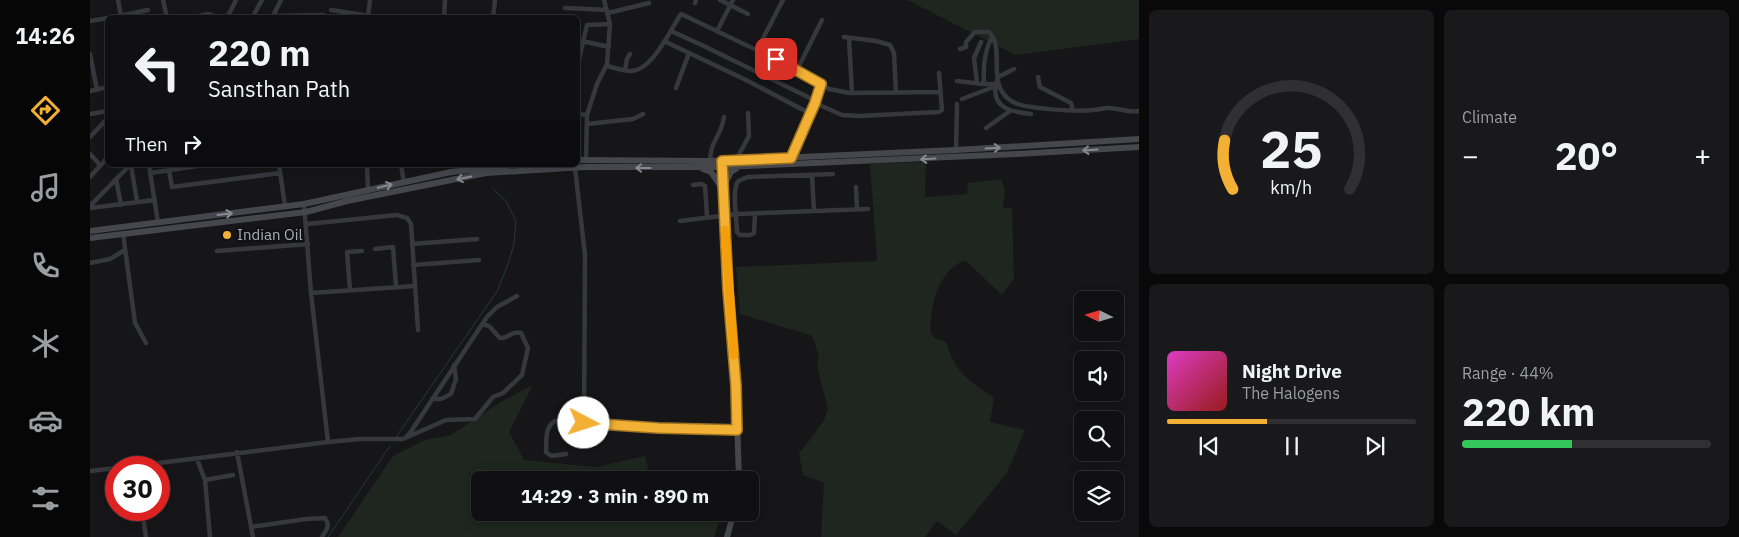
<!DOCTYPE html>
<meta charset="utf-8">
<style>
:root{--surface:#101012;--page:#19191b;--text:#f1f3f6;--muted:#9c9d9f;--line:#303032;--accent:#f2b134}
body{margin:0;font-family:"IBM Plex Sans",sans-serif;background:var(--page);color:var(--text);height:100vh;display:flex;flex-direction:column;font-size:19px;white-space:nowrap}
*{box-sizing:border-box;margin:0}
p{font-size:16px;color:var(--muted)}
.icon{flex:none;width:28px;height:28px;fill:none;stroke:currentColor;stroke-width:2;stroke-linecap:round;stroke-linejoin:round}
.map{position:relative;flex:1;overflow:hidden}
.details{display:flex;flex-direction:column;gap:10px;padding:10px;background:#09090a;width:600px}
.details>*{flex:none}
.top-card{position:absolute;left:15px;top:15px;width:475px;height:152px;border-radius:8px;box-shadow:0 2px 12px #0003,0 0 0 1px var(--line);background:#101012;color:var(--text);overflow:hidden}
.needle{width:32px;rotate:275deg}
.fabs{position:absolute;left:984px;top:291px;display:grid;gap:10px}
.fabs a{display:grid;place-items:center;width:50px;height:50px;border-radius:8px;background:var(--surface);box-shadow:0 2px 12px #0003,0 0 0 1px var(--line);font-size:25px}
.speed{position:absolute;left:15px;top:456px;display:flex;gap:10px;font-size:25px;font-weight:700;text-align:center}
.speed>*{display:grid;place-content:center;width:65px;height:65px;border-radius:50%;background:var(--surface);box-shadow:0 2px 12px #0003,0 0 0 1px var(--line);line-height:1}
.speed .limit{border:8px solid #d22;background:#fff;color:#111}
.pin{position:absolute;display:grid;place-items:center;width:42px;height:42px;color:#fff;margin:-21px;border-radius:10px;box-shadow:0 2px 8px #0006}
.me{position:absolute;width:55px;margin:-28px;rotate:95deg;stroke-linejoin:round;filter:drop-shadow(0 0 4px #0008)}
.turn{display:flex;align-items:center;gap:18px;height:105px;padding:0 20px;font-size:22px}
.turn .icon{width:65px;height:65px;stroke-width:2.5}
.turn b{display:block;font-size:35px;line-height:42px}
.then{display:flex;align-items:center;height:48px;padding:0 20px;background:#0003;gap:10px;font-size:19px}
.big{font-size:38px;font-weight:800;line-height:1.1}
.details .card{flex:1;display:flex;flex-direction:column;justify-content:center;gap:8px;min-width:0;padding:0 18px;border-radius:8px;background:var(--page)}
.details .dial{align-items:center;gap:0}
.dial svg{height:130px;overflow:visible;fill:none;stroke:var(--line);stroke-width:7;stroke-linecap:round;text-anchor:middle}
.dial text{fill:var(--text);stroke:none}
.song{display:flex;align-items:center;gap:15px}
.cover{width:60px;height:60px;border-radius:8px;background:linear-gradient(135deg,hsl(310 70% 55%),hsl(0 70% 35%))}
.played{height:5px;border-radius:2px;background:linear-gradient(90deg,var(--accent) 40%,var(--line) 40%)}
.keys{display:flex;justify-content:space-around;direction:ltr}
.heat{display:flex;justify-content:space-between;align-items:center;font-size:28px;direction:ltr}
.charge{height:8px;border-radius:4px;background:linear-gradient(90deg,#34c759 44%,var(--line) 0)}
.details .tiles{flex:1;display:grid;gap:10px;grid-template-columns:repeat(2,1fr)}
.trip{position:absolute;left:381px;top:471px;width:288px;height:50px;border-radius:8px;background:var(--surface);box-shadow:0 2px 12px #0003,0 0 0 1px var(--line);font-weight:800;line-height:50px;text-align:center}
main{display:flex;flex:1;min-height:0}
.tab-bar{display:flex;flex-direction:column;width:90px;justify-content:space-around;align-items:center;background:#060607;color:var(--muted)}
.tab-bar .icon{width:35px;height:35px}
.tab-bar .selected{color:var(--accent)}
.tab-bar b{font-size:22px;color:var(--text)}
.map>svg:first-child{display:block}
.green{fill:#1e261f}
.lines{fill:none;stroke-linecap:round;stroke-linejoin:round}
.stream{stroke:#2c353c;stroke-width:1}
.street{stroke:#37383d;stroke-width:4.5}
.secondary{stroke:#45474d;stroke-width:6}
.oneway{stroke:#858993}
.route-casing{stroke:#9d7322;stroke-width:12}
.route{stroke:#f2b134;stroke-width:9}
.slow{stroke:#f59e0b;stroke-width:9}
.poi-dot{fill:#f2b134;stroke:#111113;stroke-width:2}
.labels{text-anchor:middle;stroke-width:5;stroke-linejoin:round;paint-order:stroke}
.poi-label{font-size:15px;fill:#a8adb8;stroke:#111113;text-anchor:start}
</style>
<main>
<nav class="tab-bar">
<b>14:26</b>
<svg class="icon selected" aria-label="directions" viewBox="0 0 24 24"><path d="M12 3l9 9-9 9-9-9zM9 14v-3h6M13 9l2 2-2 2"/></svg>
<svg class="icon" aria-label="music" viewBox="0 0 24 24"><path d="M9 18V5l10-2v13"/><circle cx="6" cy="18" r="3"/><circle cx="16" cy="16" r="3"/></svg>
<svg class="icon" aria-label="phone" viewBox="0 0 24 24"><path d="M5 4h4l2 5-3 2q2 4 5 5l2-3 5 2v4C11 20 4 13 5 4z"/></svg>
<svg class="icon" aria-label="climate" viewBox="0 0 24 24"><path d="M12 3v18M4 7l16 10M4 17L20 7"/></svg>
<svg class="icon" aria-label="car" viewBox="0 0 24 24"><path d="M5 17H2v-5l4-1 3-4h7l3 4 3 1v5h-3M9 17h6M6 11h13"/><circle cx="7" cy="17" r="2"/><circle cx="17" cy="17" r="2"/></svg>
<svg class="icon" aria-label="filters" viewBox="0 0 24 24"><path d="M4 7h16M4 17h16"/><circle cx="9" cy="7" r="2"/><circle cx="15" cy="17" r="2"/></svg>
</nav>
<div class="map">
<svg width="1049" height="537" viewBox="0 0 1049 537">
<rect width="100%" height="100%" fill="#161618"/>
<path class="green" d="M817,0H1049V39L926,55Z
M836,162L835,197L877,194L878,183L911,179L915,190L913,208H922L924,279L912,295L877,262L873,261C851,271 842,298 841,321C840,326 839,333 843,336C847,340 853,340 857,343C863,370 881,384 904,397L900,422L935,430L917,473L866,535L847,521L835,537H731L734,483L713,475L709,453L719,441L734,420L738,409L727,366L729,358L724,339L720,335L650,314L646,267L787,261L780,164Z
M443,385L419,432L434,460L506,467L555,456L561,480H390V512L632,513L624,537H248L303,456L335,440L361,435L414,400Z"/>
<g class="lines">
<path class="stream" d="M306,437L408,290L419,261L424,244L426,221L416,201L402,188
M238,537L300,446"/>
<path class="street" d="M28,0L31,16
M73,0L77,18
M630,0L658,14
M605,3L606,0
M475,8L517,10
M241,10L293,18
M518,13L559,3
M183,16L234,15
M183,16L191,0
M278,16L280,0
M19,18L58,10
M99,18L119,14L129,18
M137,18L146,0
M162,18L172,0
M354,18L355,0
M403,18L405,0
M0,21L18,18
M581,31L616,47L726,101
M627,31L643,0
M754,37L786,41L800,45L804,53L806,93
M759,38L762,93
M492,41L519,47
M576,42L656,80L721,114
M870,49L876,47V42L885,32H899C913,47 902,71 910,88C913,94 917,99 923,102C936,109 988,112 1003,110C1008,110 1013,108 1018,108C1029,108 1039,113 1049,111
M667,50L693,0
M0,54L7,90
M488,64L497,25L520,24
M516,66C524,67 532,71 540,71C562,72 580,30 591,14L702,67L739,89L760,93L850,92
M535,70L537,59L540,54
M707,70L732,20
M908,77L924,69
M948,77L950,87L981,103L983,110
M907,80C899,108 921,112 941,114
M867,81L893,84H906
M887,83L884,58L891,42
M894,84C893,68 894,51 902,37
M586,88L599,53
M0,91L18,87
M872,99L906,86
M725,103L752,115L769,116L849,112L852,110L849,73
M0,114L18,111
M488,114L497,115
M497,124L543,119L553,114
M896,128L920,111
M0,137L18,118
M866,150L867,104
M0,154L10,165
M701,158L725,103L731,84
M496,159L497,115L507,84L517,64L520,24L514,0
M646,160L659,136L658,113
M620,161C620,141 631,137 634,117
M41,165L47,202
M59,165L68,223
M189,165L195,206
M277,165L278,190
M311,165L314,182
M485,168L495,255L494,423
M79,170L82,187L190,173
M60,173L114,165
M722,175L724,211
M0,177L18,157
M26,179L31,205
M603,185L611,184L615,186L617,216
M766,187L767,210
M0,206L40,165
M0,208L65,200
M665,214L664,233L660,235H650L647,232C647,220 642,193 647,183C649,179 654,179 658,177L743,174
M590,221L647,214L778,209
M217,224L307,215L317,218L321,224L328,330
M33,233L45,323L56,343
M322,244L387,239
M285,249L303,247L306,286
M127,251L218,244
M0,263L20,259L35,250
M323,265L389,260
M260,290L257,252L272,251
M221,293L325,286
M342,399H351L361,394L366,379L364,365
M317,436L320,433L397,317L407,307L427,296
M238,442L270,439H313L356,420L385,419L403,397L413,393L432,375L438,348L431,333C422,330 418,339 410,338L399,326L392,324
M147,452L163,537
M476,454L461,456L456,452C457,440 454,428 465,421L568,428L647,430
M107,459L115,480L120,537
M28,468L238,442L221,293L214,204
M0,471L26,468
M115,480L143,475
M52,510L56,537
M161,527L216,519L235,518C241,526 236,530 232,537"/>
<path class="secondary" d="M488,160L620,161L866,150L1049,139
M632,164L638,290L646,386L649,480
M613,169L621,172L632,188
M634,185L641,172L647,168
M0,231L214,204L361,172L422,165
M0,238L216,212L257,201L396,173L495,167H632L927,154L1049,147
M637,537L644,512"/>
</g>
<defs><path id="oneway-shaft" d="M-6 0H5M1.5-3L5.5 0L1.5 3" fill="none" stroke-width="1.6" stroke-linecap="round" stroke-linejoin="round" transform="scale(1.25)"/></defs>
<g class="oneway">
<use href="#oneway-shaft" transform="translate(903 148) rotate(-3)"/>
<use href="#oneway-shaft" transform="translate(1000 150) rotate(176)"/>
<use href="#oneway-shaft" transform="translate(838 159) rotate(177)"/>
<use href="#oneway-shaft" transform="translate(553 168) rotate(-180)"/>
<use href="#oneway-shaft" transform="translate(374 178) rotate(168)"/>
<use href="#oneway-shaft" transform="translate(295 186) rotate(-13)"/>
<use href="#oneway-shaft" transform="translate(135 214) rotate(-7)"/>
</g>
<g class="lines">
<defs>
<path id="route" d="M494,423L568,428L647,430L646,386L638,290L632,161L701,158L725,103L731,84L686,59"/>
</defs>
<use href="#route" class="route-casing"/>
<use href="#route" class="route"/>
<path class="slow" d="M635,230L644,355"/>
</g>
<circle class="poi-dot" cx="137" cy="235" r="5"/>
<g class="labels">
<g class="poi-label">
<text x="147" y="240">Indian Oil</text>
</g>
</g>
</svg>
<div class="fabs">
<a><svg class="needle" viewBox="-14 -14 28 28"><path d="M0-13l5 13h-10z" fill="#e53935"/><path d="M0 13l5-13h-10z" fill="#9c9d9f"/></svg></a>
<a><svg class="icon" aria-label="sound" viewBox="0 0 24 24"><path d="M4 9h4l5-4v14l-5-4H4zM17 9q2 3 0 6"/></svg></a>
<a><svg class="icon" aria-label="search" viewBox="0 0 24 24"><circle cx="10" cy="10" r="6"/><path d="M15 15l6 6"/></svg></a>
<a><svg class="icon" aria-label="layers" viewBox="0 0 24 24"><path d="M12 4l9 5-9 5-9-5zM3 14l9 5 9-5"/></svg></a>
</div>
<div class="speed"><div class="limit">30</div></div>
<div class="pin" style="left:686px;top:59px;background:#d93025"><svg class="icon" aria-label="arrive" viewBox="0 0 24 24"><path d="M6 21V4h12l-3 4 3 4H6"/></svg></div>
<svg class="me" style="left:494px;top:423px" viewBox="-20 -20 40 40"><circle r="19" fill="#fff"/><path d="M0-13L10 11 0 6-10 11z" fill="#f2b134"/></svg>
<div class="trip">14:29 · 3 min · 890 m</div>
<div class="top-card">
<div class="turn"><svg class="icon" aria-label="left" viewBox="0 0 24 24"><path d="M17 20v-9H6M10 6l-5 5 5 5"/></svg><div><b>220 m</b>Sansthan Path</div></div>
<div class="then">Then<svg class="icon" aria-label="right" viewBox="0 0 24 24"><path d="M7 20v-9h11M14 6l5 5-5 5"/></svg></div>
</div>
</div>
<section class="details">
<div class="tiles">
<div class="card dial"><svg viewBox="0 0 100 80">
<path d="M14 69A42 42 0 1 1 86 69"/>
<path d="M14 69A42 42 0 0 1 9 39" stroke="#f2b134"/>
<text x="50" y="56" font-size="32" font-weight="700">25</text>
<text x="50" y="72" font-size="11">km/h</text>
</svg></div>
<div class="card"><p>Climate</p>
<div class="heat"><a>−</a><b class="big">20°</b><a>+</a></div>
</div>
<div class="card">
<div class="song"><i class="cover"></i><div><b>Night Drive</b><p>The Halogens</p></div></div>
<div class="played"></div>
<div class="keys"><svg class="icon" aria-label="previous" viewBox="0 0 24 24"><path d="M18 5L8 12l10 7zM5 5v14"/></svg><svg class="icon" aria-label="pause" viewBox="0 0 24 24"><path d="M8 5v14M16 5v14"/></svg><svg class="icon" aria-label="next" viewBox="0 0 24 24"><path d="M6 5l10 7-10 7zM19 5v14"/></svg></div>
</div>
<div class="card"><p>Range · 44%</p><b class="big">220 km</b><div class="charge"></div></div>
</div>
</section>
</main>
